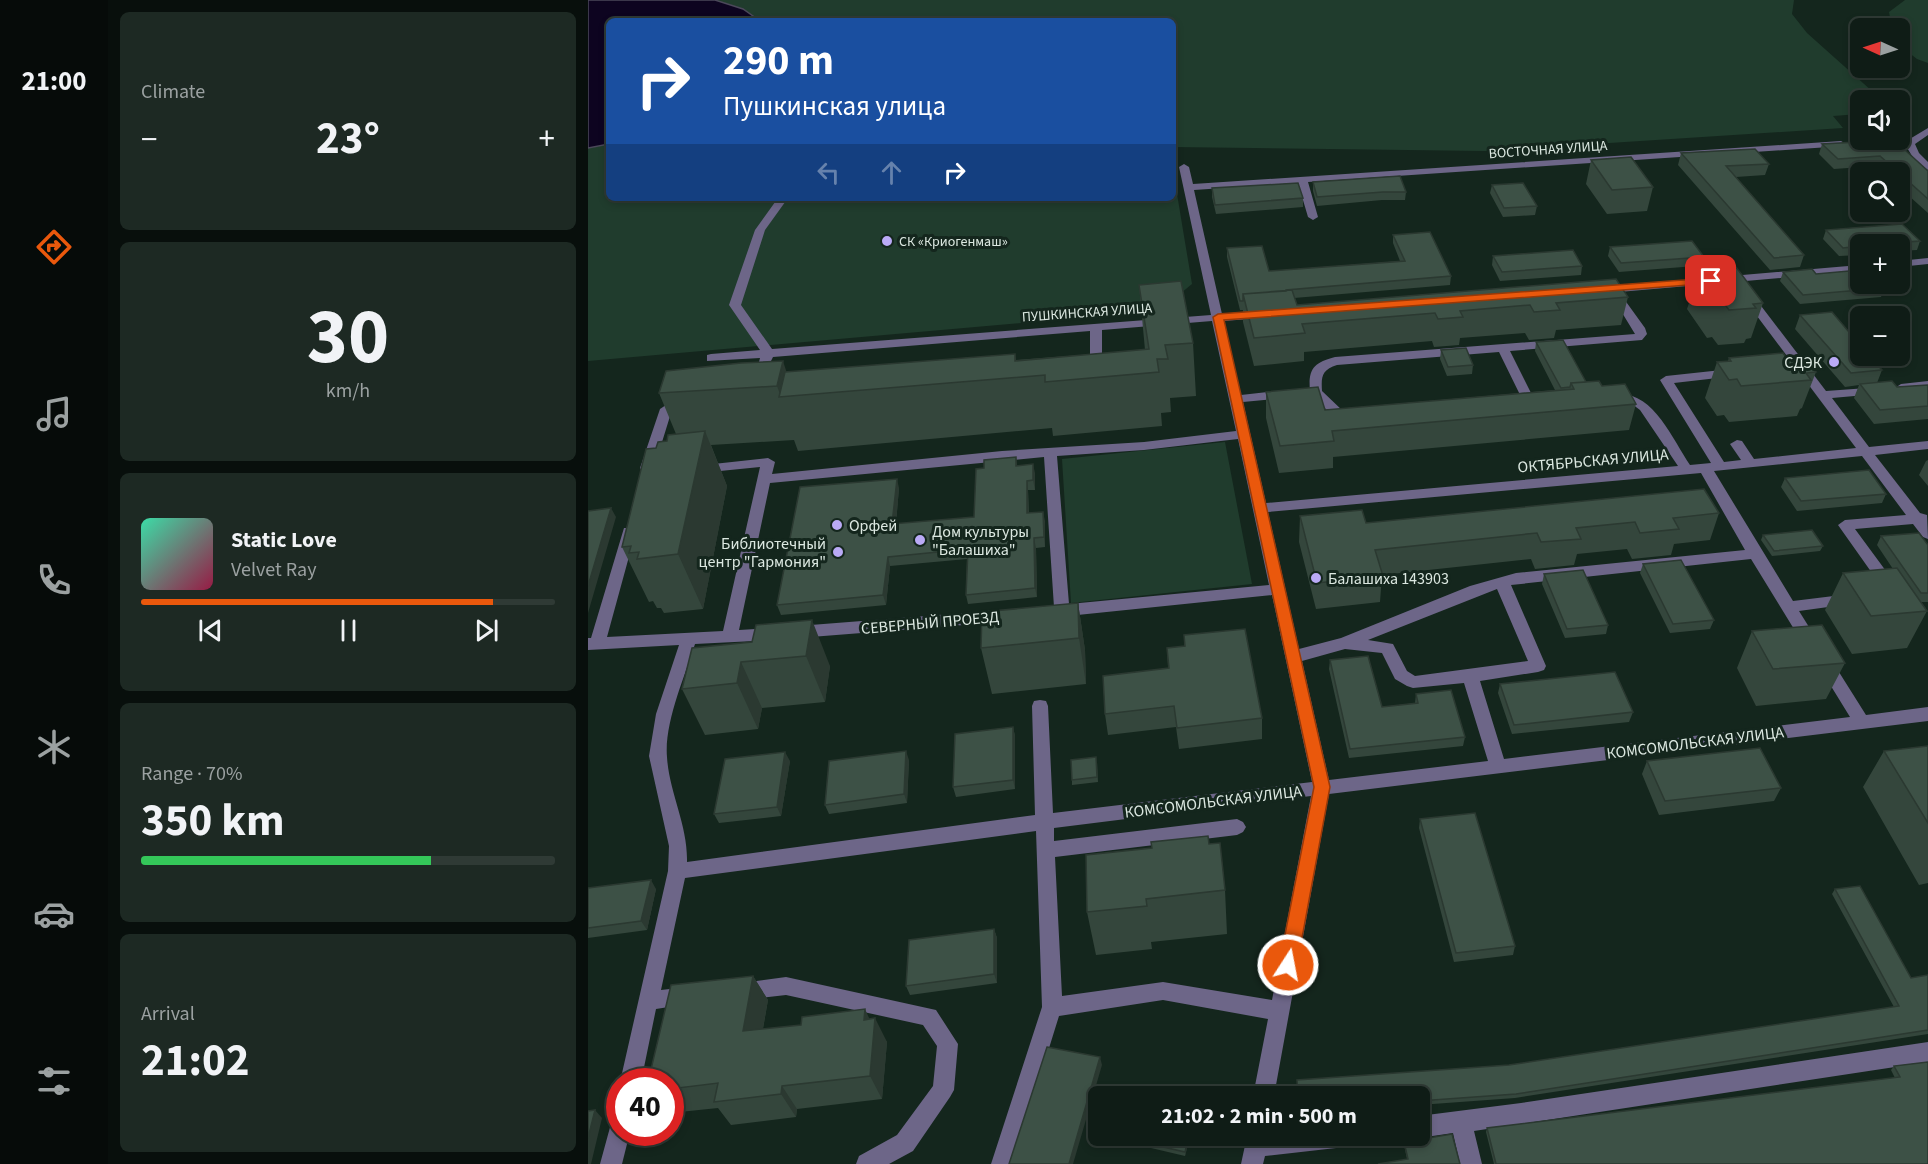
<!DOCTYPE html>
<meta charset="utf-8">
<style>
:root{--surface:#0f1c16;--page:#1d2923;--text:#f1f3f6;--muted:#9ba1a1;--line:#2f3a35;--accent:#ea580c}
body{margin:0;font-family:"Source Sans 3",sans-serif;background:var(--page);color:var(--text);height:100vh;display:flex;flex-direction:column;font-size:22px;white-space:nowrap}
*{box-sizing:border-box;margin:0}
p{font-size:20px;color:var(--muted)}
.icon{flex:none;width:33px;height:33px;fill:none;stroke:currentColor;stroke-width:2;stroke-linecap:round;stroke-linejoin:round}
.map{position:relative;flex:1;overflow:hidden}
.sheet{display:flex;flex-direction:column;gap:12px;padding:12px;background:#080f0c;width:480px}
.sheet>*{flex:none}
.hud{position:absolute;left:18px;top:18px;width:570px;height:183px;border-radius:9px;box-shadow:0 3px 9px #0003,0 0 0 2px var(--line);background:#1a4fa0;color:#fff;overflow:hidden}
.needle{width:39px;rotate:273deg}
.buttons{position:absolute;left:1262px;top:18px;display:grid;gap:12px}
.buttons a{display:grid;place-items:center;width:60px;height:60px;border-radius:9px;background:var(--surface);box-shadow:0 3px 9px #0003,0 0 0 2px var(--line);font-size:30px}
.speed{position:absolute;left:18px;top:1068px;display:flex;gap:12px;font-size:30px;font-weight:700;text-align:center}
.speed>*{display:grid;place-content:center;width:78px;height:78px;border-radius:50%;background:var(--surface);box-shadow:0 3px 9px #0003,0 0 0 2px var(--line);line-height:1}
.speed .limit{border:9px solid #d22;background:#fff;color:#111}
.pin{position:absolute;display:grid;place-items:center;width:51px;height:51px;color:#fff;margin:-26px;border-radius:12px;box-shadow:0 3px 9px #0006}
.me{position:absolute;width:66px;margin:-33px;rotate:11deg;stroke-linejoin:round;filter:drop-shadow(0 0 4px #0008)}
.turn{display:flex;align-items:center;gap:21px;height:126px;padding:0 18px;font-size:27px}
.turn .icon{width:78px;height:78px;stroke-width:2.5}
.turn b{display:block;font-size:42px;line-height:51px}
.lanes{display:flex;align-items:center;height:57px;padding:0 18px;background:#0003;justify-content:center;gap:30px;direction:ltr}
.lanes .off{opacity:.35}
.big{font-size:45px;font-weight:700;line-height:1.1}
.sheet .card{flex:1;display:flex;flex-direction:column;justify-content:center;gap:9px;min-width:0;padding:0 21px;border-radius:9px;background:var(--page)}
.sheet .dial{align-items:center;gap:0}
.dial b{font-size:78px;line-height:1}
.song{display:flex;align-items:center;gap:18px}
.cover{width:72px;height:72px;border-radius:9px;background:linear-gradient(135deg,hsl(160 70% 55%),hsl(340 70% 35%))}
.played{height:6px;border-radius:3px;background:linear-gradient(90deg,var(--accent) 85%,var(--line) 85%)}
.keys{display:flex;justify-content:space-around;direction:ltr}
.heat{display:flex;justify-content:space-between;align-items:center;font-size:33px;direction:ltr}
.charge{height:9px;border-radius:4px;background:linear-gradient(90deg,#34c759 70%,var(--line) 0)}
.trip{position:absolute;left:500px;top:1086px;width:342px;height:60px;border-radius:9px;background:var(--surface);box-shadow:0 3px 9px #0003,0 0 0 2px var(--line);font-weight:700;line-height:60px;text-align:center}
main{display:flex;flex:1;min-height:0}
.tabs{display:flex;flex-direction:column;width:108px;justify-content:space-around;align-items:center;background:#060b09;color:var(--muted)}
.tabs .icon{width:42px;height:42px}
.tabs .selected{color:var(--accent)}
.tabs b{font-size:27px;color:var(--text)}
.map>svg:first-child{display:block}
.green{fill:#203c2d}
.water{fill:#0d0420;stroke:#4b485a;stroke-width:1.5}
.lines{fill:none;stroke-linecap:round;stroke-linejoin:round}
.minor{fill:#6d6688;fill-rule:evenodd}
.wall{fill:#34463c}
.shaded-wall{fill:#2b3931}
.building{fill:#3d5146;stroke:#2b3931;stroke-width:1.5}
.route{fill:#ea580c;stroke:#983908;stroke-width:1.5}
.poi-dot{fill:#baaaf6;stroke:#14261d;stroke-width:2}
.labels{text-anchor:middle;stroke-width:6;stroke-linejoin:round;paint-order:stroke}
.far-street-label{font-size:14px;fill:#dce8e1;stroke:#14261d}
.far-poi-label{font-size:14px;fill:#dce8e1;stroke:#14261d;text-anchor:start}
.poi-label{font-size:16px;fill:#dce8e1;stroke:#14261d;text-anchor:start}
.street-label{font-size:16px;fill:#dce8e1;stroke:#14261d}
</style>
<main>
<nav class="tabs">
<b>21:00</b>
<svg class="icon selected" aria-label="directions" viewBox="0 0 24 24"><path d="M12 3l9 9-9 9-9-9zM9 14v-3h6M13 9l2 2-2 2"/></svg>
<svg class="icon" aria-label="music" viewBox="0 0 24 24"><path d="M9 18V5l10-2v13"/><circle cx="6" cy="18" r="3"/><circle cx="16" cy="16" r="3"/></svg>
<svg class="icon" aria-label="phone" viewBox="0 0 24 24"><path d="M5 4h4l2 5-3 2q2 4 5 5l2-3 5 2v4C11 20 4 13 5 4z"/></svg>
<svg class="icon" aria-label="climate" viewBox="0 0 24 24"><path d="M12 3v18M4 7l16 10M4 17L20 7"/></svg>
<svg class="icon" aria-label="car" viewBox="0 0 24 24"><path d="M5 17H2v-5l4-1 3-4h7l3 4 3 1v5h-3M9 17h6M6 11h13"/><circle cx="7" cy="17" r="2"/><circle cx="17" cy="17" r="2"/></svg>
<svg class="icon" aria-label="filters" viewBox="0 0 24 24"><path d="M4 7h16M4 17h16"/><circle cx="9" cy="7" r="2"/><circle cx="15" cy="17" r="2"/></svg>
</nav>
<section class="sheet">
<div class="card"><p>Climate</p>
<div class="heat"><a>−</a><b class="big">23°</b><a>+</a></div>
</div>
<div class="card dial"><b>30</b><p>km/h</p></div>
<div class="card">
<div class="song"><i class="cover"></i><div><b>Static Love</b><p>Velvet Ray</p></div></div>
<div class="played"></div>
<div class="keys"><svg class="icon" aria-label="previous" viewBox="0 0 24 24"><path d="M18 5L8 12l10 7zM5 5v14"/></svg><svg class="icon" aria-label="pause" viewBox="0 0 24 24"><path d="M8 5v14M16 5v14"/></svg><svg class="icon" aria-label="next" viewBox="0 0 24 24"><path d="M6 5l10 7-10 7zM19 5v14"/></svg></div>
</div>
<div class="card"><p>Range · 70%</p><b class="big">350 km</b><div class="charge"></div></div>
<div class="card"><p>Arrival</p><b class="big">21:02</b></div>
</section>
<div class="map">
<svg width="1340" height="1164" viewBox="0 0 1340 1164">
<rect width="100%" height="100%" fill="#14261d"/>
<path class="green" d="M128,0H1206L1204,14L1219,33L1294,100H1272V114L1245,116L1255,128L897,151L585,147V21H172L155,9Z
M1317,0H1340V63L1329,59L1311,45V28H1304L1301,12Z
M21,144V198H585V170L604,284L571,311L0,361V148Z
M637,442L664,584L483,603L474,459Z"/>
<path class="water" d="M0,0H127L155,9L172,21H21V144L0,148Z"/>
<g class="lines">
<path class="minor" d="M1340,128V135L1327,144L1331,153L1340,162V170L1327,161L1318,146L1289,145L1284,142L1287,140H1320Z
M1253,141L1258,144L1256,146L720,182L730,217L725,220L720,217L710,183L606,190L634,314L674,310L680,314L674,318L636,321L653,395L698,390L704,394L698,398L655,402L678,503L1090,466L1052,410L1044,404L1021,401L1020,398L1021,395C1063,385 1083,437 1102,465L1123,463L1072,380L1078,376L1143,369L1147,370L1149,373L1147,376L1086,383L1136,462L1153,460L1142,444L1149,440L1154,441L1166,459L1268,448L1154,296L1160,293L1164,294L1238,391L1293,387L1295,390L1289,394L1244,398L1281,447L1340,441V449L1287,455L1332,513L1339,515L1340,539L1335,537L1325,524L1267,529L1309,586L1306,590H1296L1250,525L1257,520L1318,515L1274,456L1126,471L1205,601L1262,594L1267,595L1270,599L1267,603L1262,604L1211,611L1231,643L1229,647H1217L1163,559L923,585L958,666L956,670L950,672L892,681L916,759L1262,717L1230,665L1232,661H1244L1278,715L1340,707V721L741,794L686,1096H665L680,1019L575,1000L471,1016L425,1164H403L454,1007L448,831L97,878L73,990L99,987L106,989L109,996L106,1003L68,1009L53,1082H32L80,871L81,846L61,756L68,714L91,645L0,650V638H3L36,528H46L48,531L19,637L135,631L172,467L112,473L107,472L105,469L107,466L180,458L187,462L184,474L414,451L556,442L648,431L624,321L514,330V372L508,376L502,372V331L185,357L181,365L177,366L171,362L172,358L119,361V355L123,354L172,350L141,305L167,230L190,198H200L177,230L153,305L184,349L623,315L591,167L596,164L601,167L605,184ZM650,439L681,585L481,604L469,456L556,450ZM456,457L466,607L462,611L465,615L470,617L684,595L724,782L465,813L460,706L458,701L452,700L446,701L444,706L447,815L99,862C100,825 81,792 79,757C76,723 97,676 107,644L186,640L192,638L194,634L192,630L186,628L151,630L182,483ZM1113,473L1157,550L928,573L882,586L753,638L711,649L680,512ZM909,589L940,661L827,676L819,671L805,644L780,640ZM757,649L794,653L807,679L819,686L825,688L876,683L900,761L741,780L714,661ZM723,796L684,1000L575,982L474,996L467,857L649,835L655,832L658,827L655,822L649,819L466,841V828Z
M1340,258V264L1311,267V261Z
M1272,265V271L1031,292L1057,328L1059,334L1054,340L922,351L949,405L943,409L937,405L911,352L749,365C734,370 733,376 734,391L756,412L770,419L763,423L746,418L722,392C720,369 725,363 747,357L1047,334L1022,293H1015L1009,290L1015,287Z
M1340,381V389L1313,392L1307,388L1313,384Z
M97,404L103,408L102,411L83,413L66,468L59,472L54,471L52,468L72,409L78,405Z
M414,610L419,612L422,616L419,620L414,622L210,638L204,636L202,632L204,628L210,626Z
M198,977L348,1010L370,1044L366,1090L362,1097L325,1151L301,1164H268L271,1156L309,1135L345,1086L349,1046L335,1025L198,995L153,1000L146,998L143,991L146,984Z
M1340,1042V1062L886,1131L894,1164H872L865,1133L831,1138L825,1136H831V1116L933,1103Z
M32,1117V1132H42L34,1164H12L24,1120Z
M659,1136H768L765,1144L757,1147L677,1156L675,1164H653Z"/>
</g>
<path class="wall" d="M1306,140L1340,171V213L1311,187V172H1295L1288,166L1246,169L1231,154L1234,144Z
M1093,153L1181,164L1177,175L1148,177L1216,255L1212,267L1182,270L1090,165Z
M1003,160L1065,187L1059,211L1019,214L998,184Z
M725,182L818,192L817,200H794L729,206L725,191Z
M904,185L949,206L947,215L915,217L902,193Z
M624,188L715,198V207L628,214L624,197Z
M1238,230L1332,241L1329,250L1311,251V244H1272V255L1251,256L1235,239Z
M805,235L863,276L862,285L706,298L709,305L1040,297L1033,325L968,330L966,338L941,340L937,333L872,338L871,345L846,347L844,341L716,352V361L666,366L655,322V310H652L639,257V248L681,271L812,261L805,243Z
M1022,247L1116,257L1114,265L1137,268L1175,303L1163,338L1158,339L1156,343L1130,345L1124,337L1119,338L1099,309L1101,303L1098,300L1108,266L1031,272L1020,256Z
M905,256L994,266L993,275L912,281L904,265Z
M1195,272L1296,288L1293,297L1212,304L1192,281Z
M551,285L605,343L608,396L582,398L583,412L573,413L574,426L465,436L464,428L210,451L206,440L123,445L139,486L115,609L76,613L73,608H69L65,601L61,602L34,547L68,448L88,434L71,393L198,372L427,354L428,360L557,350Z
M1212,315L1294,370L1289,383L1309,387L1340,385V419L1286,424L1266,398L1271,385L1257,387L1207,329Z
M948,342L998,382L1014,386L1048,404L1041,430L745,457V468L691,473L678,418V392L737,410L967,390L947,351Z
M853,350L885,365L884,374L859,376L852,359Z
M1197,356L1228,372L1214,408L1212,409L1209,416L1141,422L1136,415L1129,416L1117,398L1129,362L1140,361L1141,358Z
M428,457L429,465L447,473V490H440L441,513L457,521V547L448,548L449,597L380,604L378,595L379,559L302,566L298,605L193,615L189,605L311,488L308,524L386,517L396,468Z
M1340,460V486L1331,475L1338,461Z
M1197,478L1298,494L1294,503L1209,511L1193,487Z
M1131,513L1122,540L1086,544L1083,555L1044,559L1039,549L989,554L986,565L947,569L943,559L794,575L792,602L728,609L711,542L712,516L778,523Z
M1175,535L1235,546L1232,551L1184,556L1173,540Z
M1293,536L1340,545V602H1333L1339,611L1319,648L1264,654L1237,610L1255,573L1305,569L1289,545Z
M1055,564L1126,620L1122,629L1082,633L1052,573Z
M956,574L1020,625L1018,634L977,638L954,584Z
M490,603L497,650L498,684L404,694L393,648Z
M168,625L242,666L237,702L174,708L170,729L117,735L94,689L164,642Z
M1164,631L1257,663L1238,699L1168,706L1149,668Z
M596,635L674,718V739L591,749L588,727L520,735L517,714L580,668L579,648L596,647Z
M742,660L794,707L827,703L828,694L877,737L875,746L761,758L741,669Z
M912,684L1045,712L1041,722L924,734L910,693Z
M425,727L427,736V789L368,797L365,787Z
M1340,746V883L1331,885L1275,787L1296,751Z
M321,760L319,803L241,814L237,805Z
M202,761L193,816L131,823L126,814Z
M1059,761L1193,788L1186,801L1071,815L1054,774Z
M509,762L510,782L484,785V780Z
M832,819L927,946L925,955L866,962L831,828Z
M621,844L637,890L639,934L563,942L564,949L508,955L499,912Z
M0,888L68,889L59,930L0,938Z
M1247,889L1323,978L1340,975V1034L927,1098L831,1105V1096H709V1080L921,1065L1306,1007L1244,894Z
M406,929L409,938V983L322,995L318,986Z
M165,976L180,1000L175,1029L282,1019L299,1042L294,1099L209,1109L208,1117L143,1125L130,1108L82,1113V1082Z
M1340,1062V1164H906L898,1132L899,1128L1307,1078L1303,1070L1306,1066Z
M864,1134L819,1159L816,1145V1142Z
M602,1136L597,1156L546,1144L545,1140Z"/>
<path class="shaded-wall" d="M195,361L206,395L193,397L189,386Z
M117,431L139,486L115,609L90,554Z
M445,464L447,473V490L445,480Z
M309,479L311,488L307,534L304,524Z
M439,481L440,490L441,523L439,513Z
M23,508L28,517L0,613V586Z
M455,512L457,521V547L456,537Z
M446,538L448,548L449,597L447,588Z
M300,557L302,566L298,605L295,595Z
M490,603L497,650L498,684L491,638Z
M224,620L242,666L237,702L218,656Z
M153,662L174,708L170,729L149,683Z
M425,727L427,736V789L425,780Z
M318,751L321,760L319,803L316,794Z
M197,752L202,761L193,816L189,807Z
M63,880L68,889L59,930L53,921Z
M406,929L409,938V983L406,974Z
M165,976L180,1000L170,1055L155,1031Z
M277,1009L286,1029L287,1018L299,1042L294,1099L282,1076L276,1020Z
M512,1057L514,1065L485,1164H481Z
M194,1086L209,1109L208,1117L193,1094Z
M7,1110L14,1118L3,1164H0V1138Z
M601,1136H602L597,1156V1152Z"/>
<path class="building" d="M1306,140L1340,171V199L1292,156L1250,159L1234,144Z
M1167,149L1181,164L1138,166L1216,255L1186,258L1093,153Z
M1043,157L1065,187L1024,190L1003,160Z
M812,176L818,192H795L729,197L725,182Z
M710,183L715,198L627,205L624,188Z
M935,183L949,206L916,208L904,185Z
M1314,224L1332,241L1290,244H1272V246L1255,248L1238,230Z
M842,232L863,276L698,290V291L655,294V301H652L639,248L674,246L681,271L817,261L805,235Z
M1104,241L1116,257L1033,263L1022,247Z
M985,250L994,266L914,272L905,256Z
M1134,263L1137,268L1148,267L1175,303L1165,304L1168,308L1141,310L1135,302H1130L1109,274H1114L1108,265Z
M1224,269L1228,274L1272,270V284H1292L1296,288L1215,295L1195,272Z
M1028,279L1040,297L968,303L972,310L946,312L942,305L872,311L875,317L850,319L847,313L714,324L717,333L666,338L655,294L704,290L709,305Z
M593,281L605,343L577,345L580,359H569L571,372L457,382V375L191,397L197,372L427,354V361L561,349L551,285Z
M1244,312L1272,345V356H1281L1294,370L1263,373L1212,315Z
M975,340L998,382L983,383L982,387L973,388L948,342Z
M878,348L885,365L860,367L853,350Z
M1195,353L1197,356L1214,355L1228,372L1218,373L1223,380L1153,386L1149,379L1141,380L1129,362L1143,361L1141,358Z
M195,361L189,386L71,393L78,371L153,363Z
M1011,381L1014,386L1037,384L1048,404L744,431L746,441L692,446L678,392L730,387L737,410L986,389L983,383Z
M1304,381L1309,387L1340,385V406L1292,410L1272,384Z
M117,431L90,554L49,559L51,552L41,553L43,546L34,547L58,449L68,448L70,442L79,441L80,435Z
M428,457V466L445,464V480L439,481V513L455,512L456,537L446,538L447,588L378,595L380,549L300,557L295,595L189,605L212,487L309,479L304,524L386,517L388,469L396,468V460Z
M1281,470L1298,494L1213,501L1197,478Z
M1116,489L1131,513L1085,518L1091,529L1052,533L1047,522L988,528L993,539L953,542L949,533L787,550L795,576L729,583L712,516L774,510L778,523Z
M23,508L0,586V511Z
M1224,530L1235,546L1186,551L1175,535Z
M1331,533L1340,545V593H1333L1293,536Z
M1093,560L1126,620L1085,624L1055,564Z
M1309,568L1339,611L1283,616L1255,573Z
M995,570L1020,625L979,629L956,574Z
M490,603L491,638L393,648L394,612Z
M224,620L218,656L153,662L149,683L94,689L104,648L164,642L168,625Z
M1234,625L1257,663L1185,669L1164,631Z
M657,629L674,718L589,728L586,706L517,714L515,676L581,668L579,648L597,646L596,635Z
M780,656L794,707L830,703L828,694L863,690L877,737L762,749L742,660Z
M1027,672L1045,712L926,725L912,684Z
M425,727V780L365,787L367,734Z
M1340,746V823L1296,751Z
M1172,748L1193,788L1077,801L1059,761Z
M318,751L316,794L237,805L241,761Z
M197,752L189,807L126,814L137,759Z
M508,757L509,777L484,780L483,760Z
M887,813L927,946L868,953L832,819Z
M620,836L621,844L632,843L637,890L558,899L559,906L499,912L498,855L564,848L563,842Z
M63,880L53,921L0,928V888Z
M1272,886L1323,978L1340,975V1030L928,1094L831,1101V1096H710L709,1080L921,1065L1311,1006L1247,889Z
M406,929V974L318,986L321,940Z
M165,976L155,1031L213,1025L214,1017L277,1009L276,1020L287,1018L282,1076L194,1086L193,1094L126,1102L130,1083L82,1089V1082H60L83,985Z
M459,1047L512,1057L481,1164H421Z
M1340,1062V1164H908L899,1128L1312,1077L1306,1066Z
M561,1089L595,1096H558Z
M7,1110L0,1138V1111Z
M864,1134L872,1164H790L820,1159L816,1142Z
M546,1136H601L597,1152L545,1140Z"/>
<path class="route" d="M1123,278L1127,279V283L636,320L742,787L709,965L707,971L700,973L694,971L691,965L726,787L625,317L630,314Z"/>
<g class="poi-dot">
<circle cx="299" cy="241" r="6"/>
<circle cx="1246" cy="362" r="6"/>
<circle cx="249" cy="525" r="6"/>
<circle cx="332" cy="540" r="6"/>
<circle cx="250" cy="552" r="6"/>
<circle cx="728" cy="578" r="6"/>
</g>
<g class="labels">
<g class="far-street-label">
<text transform="translate(960 149) rotate(-4)" y="5">ВОСТОЧНАЯ УЛИЦА</text>
<text transform="translate(499 312) rotate(-4)" y="5">ПУШКИНСКАЯ УЛИЦА</text>
</g>
<g class="far-poi-label">
<text x="311" y="246">СК «Криогенмаш»</text>
</g>
<g class="poi-label">
<text x="1234" y="368" text-anchor="end">СДЭК</text>
<text x="261" y="531">Орфей</text>
<text x="344" y="537">Дом культуры<tspan x="344" dy="18">"Балашиха"</tspan></text>
<text x="238" y="549" text-anchor="end">Библиотечный<tspan x="238" dy="18">центр "Гармония"</tspan></text>
<text x="740" y="584">Балашиха 143903</text>
</g>
<g class="street-label">
<text transform="translate(1005 460) rotate(-5)" y="6">ОКТЯБРЬСКАЯ УЛИЦА</text>
<text transform="translate(342 622) rotate(-5)" y="6">СЕВЕРНЫЙ ПРОЕЗД</text>
<text transform="translate(1107 742) rotate(-7)" y="6">КОМСОМОЛЬСКАЯ УЛИЦА</text>
<text transform="translate(625 801) rotate(-7)" y="6">КОМСОМОЛЬСКАЯ УЛИЦА</text>
</g>
</g>
</svg>
<div class="buttons">
<a><svg class="needle" viewBox="-14 -14 28 28"><path d="M0-13l5 13h-10z" fill="#e53935"/><path d="M0 13l5-13h-10z" fill="#9ba1a1"/></svg></a>
<a><svg class="icon" aria-label="sound" viewBox="0 0 24 24"><path d="M4 9h4l5-4v14l-5-4H4zM17 9q2 3 0 6"/></svg></a>
<a><svg class="icon" aria-label="search" viewBox="0 0 24 24"><circle cx="10" cy="10" r="6"/><path d="M15 15l6 6"/></svg></a>
<a>+</a>
<a>−</a>
</div>
<div class="speed"><div class="limit">40</div></div>
<div class="pin" style="left:1123px;top:281px;background:#d93025"><svg class="icon" aria-label="arrive" viewBox="0 0 24 24"><path d="M6 21V4h12l-3 4 3 4H6"/></svg></div>
<svg class="me" style="left:700px;top:965px" viewBox="-20 -20 40 40"><circle r="17" fill="#ea580c" stroke="#fff" stroke-width="3"/><path d="M0-11L8 9 0 5-8 9z" fill="#fff"/></svg>
<div class="trip">21:02 · 2 min · 500 m</div>
<div class="hud">
<div class="turn"><svg class="icon" aria-label="right" viewBox="0 0 24 24"><path d="M7 20v-9h11M14 6l5 5-5 5"/></svg><div><b>290 m</b>Пушкинская улица</div></div>
<div class="lanes"><svg class="icon off" aria-label="left" viewBox="0 0 24 24"><path d="M17 20v-9H6M10 6l-5 5 5 5"/></svg><svg class="icon off" aria-label="ahead" viewBox="0 0 24 24"><path d="M12 20V5M6 11l6-6 6 6"/></svg><svg class="icon" aria-label="right" viewBox="0 0 24 24"><path d="M7 20v-9h11M14 6l5 5-5 5"/></svg></div>
</div>
</div>
</main>
